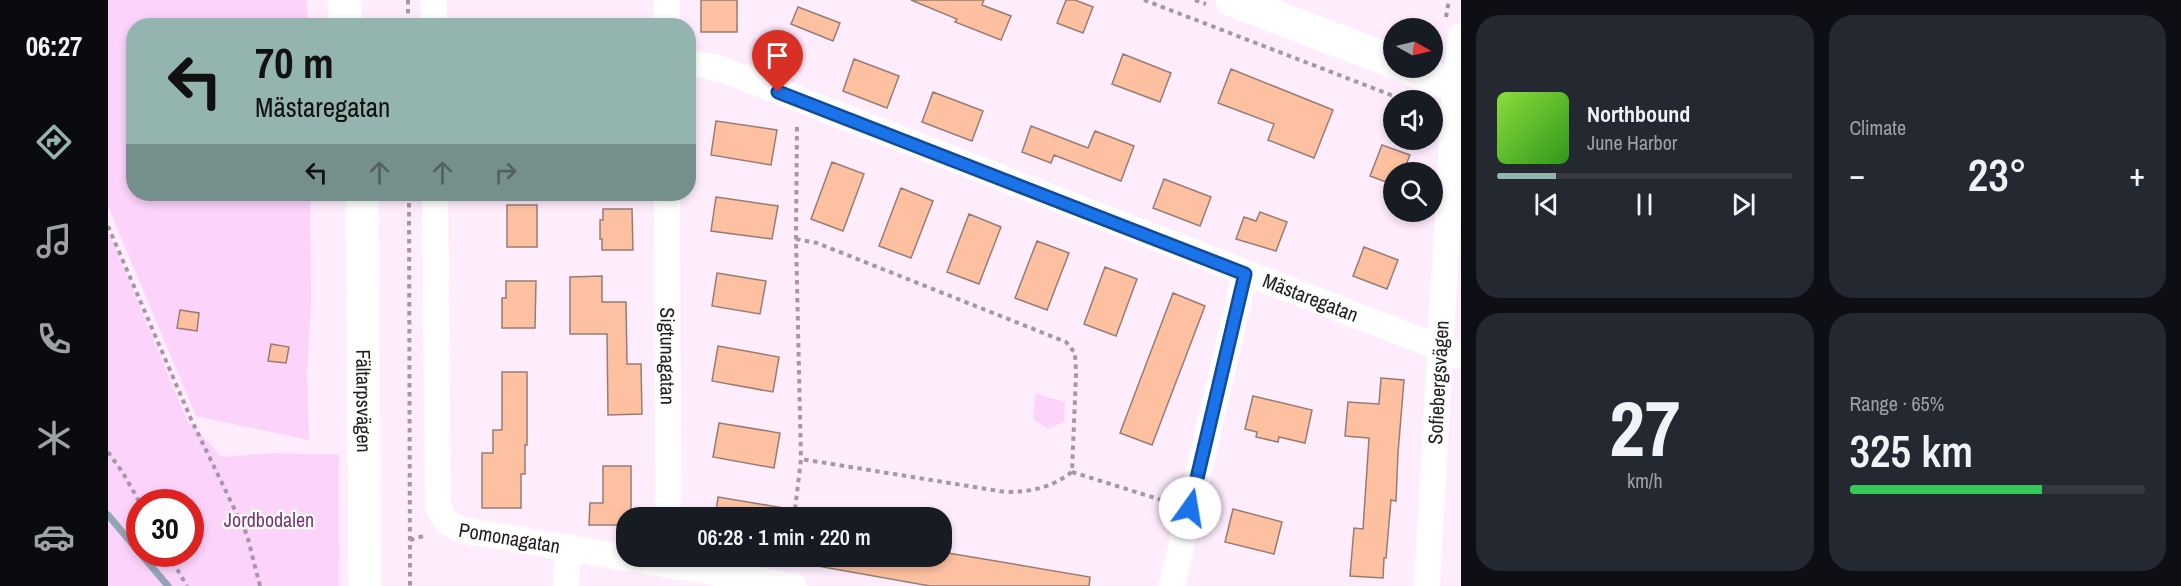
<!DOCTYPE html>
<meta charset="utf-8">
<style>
:root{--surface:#171b24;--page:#242831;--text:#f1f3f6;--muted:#9ea1a6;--line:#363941;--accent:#93b4af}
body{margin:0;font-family:"Archivo Narrow",sans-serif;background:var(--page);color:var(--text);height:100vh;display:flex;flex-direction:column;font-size:22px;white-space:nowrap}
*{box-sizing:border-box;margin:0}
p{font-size:20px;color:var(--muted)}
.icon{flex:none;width:33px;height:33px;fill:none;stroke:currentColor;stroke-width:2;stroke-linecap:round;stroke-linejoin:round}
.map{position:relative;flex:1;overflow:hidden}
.sheet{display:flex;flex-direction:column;gap:15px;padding:15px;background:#0d0f14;width:720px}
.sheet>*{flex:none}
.guide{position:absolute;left:18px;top:18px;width:570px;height:183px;border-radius:24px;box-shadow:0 3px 9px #0003;background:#93b4af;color:#111;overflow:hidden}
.needle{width:39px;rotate:98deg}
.controls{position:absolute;left:1275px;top:18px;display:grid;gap:12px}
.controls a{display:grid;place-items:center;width:60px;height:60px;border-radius:50%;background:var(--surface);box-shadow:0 3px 9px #0003;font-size:30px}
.speed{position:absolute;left:18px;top:489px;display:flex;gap:12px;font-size:30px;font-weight:700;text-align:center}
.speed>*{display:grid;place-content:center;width:78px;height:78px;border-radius:50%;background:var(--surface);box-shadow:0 3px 9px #0003;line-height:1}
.speed .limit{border:9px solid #d22;background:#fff;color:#111}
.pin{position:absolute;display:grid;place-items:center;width:51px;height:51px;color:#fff;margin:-62px -26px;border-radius:50% 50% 50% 0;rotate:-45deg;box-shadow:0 0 6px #0007}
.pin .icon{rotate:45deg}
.me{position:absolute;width:66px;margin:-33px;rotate:13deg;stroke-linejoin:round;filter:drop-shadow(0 0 4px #0008)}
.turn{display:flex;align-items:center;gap:21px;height:126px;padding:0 30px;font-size:27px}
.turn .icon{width:78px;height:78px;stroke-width:2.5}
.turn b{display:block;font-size:42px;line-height:51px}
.lanes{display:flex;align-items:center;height:57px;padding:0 30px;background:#0003;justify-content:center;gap:30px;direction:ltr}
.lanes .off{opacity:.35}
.big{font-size:45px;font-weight:600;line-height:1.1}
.sheet .card{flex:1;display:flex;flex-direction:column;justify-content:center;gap:9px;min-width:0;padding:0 21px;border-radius:24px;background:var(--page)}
.sheet .dial{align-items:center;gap:0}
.dial b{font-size:78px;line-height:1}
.song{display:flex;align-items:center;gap:18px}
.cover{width:72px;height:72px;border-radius:9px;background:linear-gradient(135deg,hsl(90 70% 55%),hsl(110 70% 35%))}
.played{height:6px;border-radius:3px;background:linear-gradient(90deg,var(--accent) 20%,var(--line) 20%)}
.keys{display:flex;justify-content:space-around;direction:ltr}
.heat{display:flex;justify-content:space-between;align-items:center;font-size:33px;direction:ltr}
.charge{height:9px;border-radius:4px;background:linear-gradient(90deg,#34c759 65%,var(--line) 0)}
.sheet .tiles{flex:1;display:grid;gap:15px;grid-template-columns:repeat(2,1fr)}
.trip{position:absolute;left:508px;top:507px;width:336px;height:60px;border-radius:24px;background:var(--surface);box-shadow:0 3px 9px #0003;font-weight:600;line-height:60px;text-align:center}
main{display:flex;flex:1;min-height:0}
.dock{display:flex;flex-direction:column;width:108px;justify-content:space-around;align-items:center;background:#090b0e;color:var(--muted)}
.dock .icon{width:42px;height:42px}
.dock .active{color:var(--accent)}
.dock b{font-size:27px;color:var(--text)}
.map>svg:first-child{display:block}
.green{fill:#fbd3fb;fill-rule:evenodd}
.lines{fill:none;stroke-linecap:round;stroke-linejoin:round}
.stream{stroke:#95a5b6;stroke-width:7}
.building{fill:#fdc1a1;stroke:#977d71;stroke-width:1.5}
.path{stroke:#a597a4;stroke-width:4;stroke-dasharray:4.5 4.5;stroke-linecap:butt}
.minor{stroke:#fff;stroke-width:26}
.tertiary{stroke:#fff;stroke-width:33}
.secondary{stroke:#fff;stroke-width:33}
.route-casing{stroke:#114b97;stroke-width:15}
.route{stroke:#1a73e8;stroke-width:10}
.labels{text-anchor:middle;stroke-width:4.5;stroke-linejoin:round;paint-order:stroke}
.street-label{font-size:20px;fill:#241c24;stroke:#fff}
.park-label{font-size:20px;fill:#78357b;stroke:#fff}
</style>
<main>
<nav class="dock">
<b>06:27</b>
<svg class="icon active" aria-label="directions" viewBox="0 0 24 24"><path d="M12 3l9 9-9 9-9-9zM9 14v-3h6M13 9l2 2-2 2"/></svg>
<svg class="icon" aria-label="music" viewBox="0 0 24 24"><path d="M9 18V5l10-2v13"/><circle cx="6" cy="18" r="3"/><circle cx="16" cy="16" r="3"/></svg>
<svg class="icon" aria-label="phone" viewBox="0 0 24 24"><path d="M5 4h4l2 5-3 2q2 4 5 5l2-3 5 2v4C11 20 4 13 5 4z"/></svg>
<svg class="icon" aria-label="climate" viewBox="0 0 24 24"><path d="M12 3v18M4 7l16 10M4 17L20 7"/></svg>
<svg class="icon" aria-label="car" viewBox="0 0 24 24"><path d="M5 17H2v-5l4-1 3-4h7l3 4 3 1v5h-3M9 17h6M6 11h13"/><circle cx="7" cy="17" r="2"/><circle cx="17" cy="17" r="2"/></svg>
</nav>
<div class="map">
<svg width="1353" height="586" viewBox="0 0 1353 586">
<rect width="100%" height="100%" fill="#ffedfe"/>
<path class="green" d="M0,0H199L200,25L26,26V194H202L203,302L199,373L201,440L88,416L0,206Z
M0,231L80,422L114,457L167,453L231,455V586H0ZM32,502H82V554H32Z
M928,394L957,402L956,422L940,429L925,419Z"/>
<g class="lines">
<path class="stream" d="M0,515L60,586"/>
</g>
<path class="building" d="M593,0H629V32H593Z
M803,0H876L874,5L903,16L893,40L847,22L849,19Z
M958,0H967L985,7L975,33L949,23Z
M690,7L732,23L725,41L683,24Z
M1015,54L1063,73L1052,102L1004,84Z
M746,59L791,76L779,108L735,91Z
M1123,69L1225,110L1206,158L1160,140L1166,124L1110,103Z
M825,92L875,111L864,141L814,122Z
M608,121L669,130L663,165L603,155Z
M923,126L980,148L987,131L1026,146L1013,181L946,155L943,163L914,152Z
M1274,145L1302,155L1295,172H1286V185L1262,176Z
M724,162L756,174L735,231L703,219Z
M1056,179L1103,197L1092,226L1045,208Z
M793,188L825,201L803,258L771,246Z
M608,197L670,206L664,239L603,231Z
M399,205H429V247H399Z
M495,209H524L525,250H494V239H492V220H495Z
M1152,212L1179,222L1168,251L1128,239L1136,217L1148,221Z
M861,214L893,227L871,284L839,272Z
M929,241L961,253L939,310L907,298Z
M1256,247L1290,260L1279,289L1245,276Z
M997,267L1029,279L1008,336L976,324Z
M609,273L658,281L652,314L604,306Z
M494,276V302H518L519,364H533L534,414L500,415L499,334H462V277Z
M398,281H428L427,328H394V298H398Z
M1065,293L1097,306L1044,445L1012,433Z
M72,310L91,313L89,331L69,328Z
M163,344L181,347L178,363L160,361Z
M610,346L671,357L665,392L604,381Z
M394,372H419V445H417V474H413V508H374V453H385V430H394Z
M1273,378L1296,380L1290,453L1288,501L1283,500L1278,558H1276L1275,578L1242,576L1246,528L1255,529L1261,438L1237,436L1240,402L1271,404Z
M1145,396L1204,410L1197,443L1171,437L1170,442L1148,437L1149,432L1137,429Z
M611,423L672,433L666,468L605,457Z
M495,466H523V518H519V525H481L482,503H495Z
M610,497L676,508L675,518H607Z
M1125,509L1174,522L1166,554L1117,542Z
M834,552L982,577L981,586H822L709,566L710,556H834Z"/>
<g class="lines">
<path class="path" d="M300,0V26
M1036,0L1296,100
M1087,0L1098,4
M1338,17L1341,0
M301,194L302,586
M0,226L83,419L139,535L152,586
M688,239L709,243L958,342L967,353L968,374L964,472C942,488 924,492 897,492L693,459
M0,452L15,473L32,503
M964,472L1060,502
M686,518L693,459L688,239L689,124
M302,540L319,535
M60,554L79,586"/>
<g class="minor">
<path d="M326,0V26"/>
<path d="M559,0V26"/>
<path id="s1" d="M580,62L613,69L1353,356"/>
<path id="s2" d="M327,194L330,507L338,522L354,530L686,586"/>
<path id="s3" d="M559,194L560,518"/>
<path d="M458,586L460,547"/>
<path d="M1064,586L1137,274"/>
<path id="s4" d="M1319,586L1347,86L1353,36"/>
</g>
<path class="tertiary" d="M1124,0L1286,62
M1299,68L1353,88"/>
<g class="secondary">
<path d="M236,0L238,26"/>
<path id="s5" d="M254,194L257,586"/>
</g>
</g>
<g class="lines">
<defs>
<path id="route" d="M670,92L1137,274L1082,508"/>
</defs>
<use href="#route" class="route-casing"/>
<use href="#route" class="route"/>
</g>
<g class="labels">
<g class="street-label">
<text dy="7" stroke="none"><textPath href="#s1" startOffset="666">Mästaregatan</textPath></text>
<text dy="7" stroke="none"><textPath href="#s3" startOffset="162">Sigtunagatan</textPath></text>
<text dy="7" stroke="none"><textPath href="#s4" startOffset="204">Sofiebergsvägen</textPath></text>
<text dy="7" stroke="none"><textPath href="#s5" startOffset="207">Fältarpsvägen</textPath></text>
<text dy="7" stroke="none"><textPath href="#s2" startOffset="396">Pomonagatan</textPath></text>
</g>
<g class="park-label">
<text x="161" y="527">Jordbodalen</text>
</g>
</g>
</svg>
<div class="controls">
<a><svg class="needle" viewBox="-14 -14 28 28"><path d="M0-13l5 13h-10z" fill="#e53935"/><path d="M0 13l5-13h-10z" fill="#9ea1a6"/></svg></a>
<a><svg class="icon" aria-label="sound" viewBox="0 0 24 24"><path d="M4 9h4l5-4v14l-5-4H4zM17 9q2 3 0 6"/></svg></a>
<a><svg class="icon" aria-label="search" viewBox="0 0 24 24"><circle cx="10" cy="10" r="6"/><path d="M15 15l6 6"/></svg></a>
</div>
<div class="speed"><div class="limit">30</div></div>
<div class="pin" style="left:670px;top:92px;background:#d93025"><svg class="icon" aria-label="arrive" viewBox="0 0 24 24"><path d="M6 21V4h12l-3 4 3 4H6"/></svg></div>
<svg class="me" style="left:1082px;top:508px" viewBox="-20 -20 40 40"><circle r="19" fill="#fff"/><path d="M0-13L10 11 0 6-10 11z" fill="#1a73e8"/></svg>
<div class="trip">06:28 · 1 min · 220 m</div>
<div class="guide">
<div class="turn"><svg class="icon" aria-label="left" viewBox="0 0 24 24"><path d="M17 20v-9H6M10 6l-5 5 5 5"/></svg><div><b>70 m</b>Mästaregatan</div></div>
<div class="lanes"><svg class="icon" aria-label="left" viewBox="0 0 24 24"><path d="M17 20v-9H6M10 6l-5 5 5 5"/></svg><svg class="icon off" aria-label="ahead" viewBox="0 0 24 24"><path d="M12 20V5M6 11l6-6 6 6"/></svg><svg class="icon off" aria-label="ahead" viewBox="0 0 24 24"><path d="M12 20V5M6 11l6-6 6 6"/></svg><svg class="icon off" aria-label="right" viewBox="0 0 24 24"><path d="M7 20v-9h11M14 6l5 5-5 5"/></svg></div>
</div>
</div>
<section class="sheet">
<div class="tiles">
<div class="card">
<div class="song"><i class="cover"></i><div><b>Northbound</b><p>June Harbor</p></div></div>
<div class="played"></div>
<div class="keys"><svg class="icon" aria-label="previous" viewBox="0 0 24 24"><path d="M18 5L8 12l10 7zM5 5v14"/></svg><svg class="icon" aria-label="pause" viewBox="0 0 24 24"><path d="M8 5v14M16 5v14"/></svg><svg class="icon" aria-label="next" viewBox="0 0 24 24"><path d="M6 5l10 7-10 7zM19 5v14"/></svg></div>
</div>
<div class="card"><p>Climate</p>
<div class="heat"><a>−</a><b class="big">23°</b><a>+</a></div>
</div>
<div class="card dial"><b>27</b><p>km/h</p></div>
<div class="card"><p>Range · 65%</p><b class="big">325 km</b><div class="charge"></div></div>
</div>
</section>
</main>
